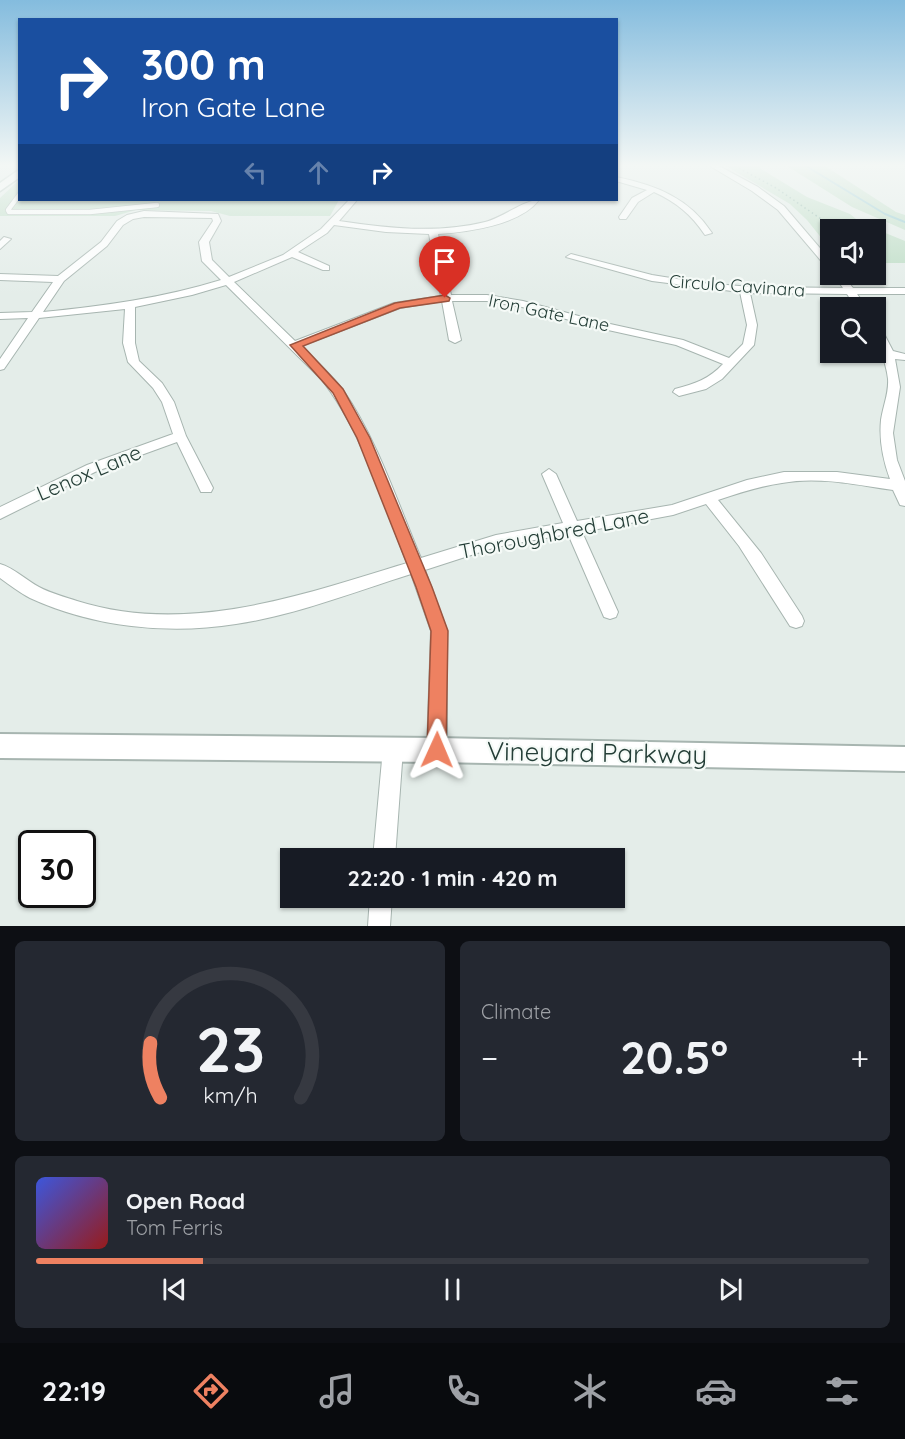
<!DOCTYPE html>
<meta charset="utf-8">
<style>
:root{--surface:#171b24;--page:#242831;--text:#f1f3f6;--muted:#9ea1a6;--line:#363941;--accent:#ee8161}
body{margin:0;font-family:Quicksand,sans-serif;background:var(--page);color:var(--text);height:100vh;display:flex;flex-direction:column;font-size:22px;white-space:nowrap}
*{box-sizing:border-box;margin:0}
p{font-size:20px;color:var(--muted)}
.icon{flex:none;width:33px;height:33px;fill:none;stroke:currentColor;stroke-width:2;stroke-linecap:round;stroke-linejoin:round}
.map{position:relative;height:926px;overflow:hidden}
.details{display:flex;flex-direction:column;gap:15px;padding:15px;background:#0d0f14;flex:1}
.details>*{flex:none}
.guide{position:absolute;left:18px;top:18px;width:600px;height:183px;border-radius:0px;box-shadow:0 2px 4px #0004;background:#1a4fa0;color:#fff;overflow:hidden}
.fabs{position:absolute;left:820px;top:219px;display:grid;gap:12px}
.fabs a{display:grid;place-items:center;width:66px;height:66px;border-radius:0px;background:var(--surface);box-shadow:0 2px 4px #0004;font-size:30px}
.speed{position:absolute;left:18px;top:830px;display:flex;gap:12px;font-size:30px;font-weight:700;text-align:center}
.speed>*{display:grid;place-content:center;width:78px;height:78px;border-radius:50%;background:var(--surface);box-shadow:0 2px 4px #0004;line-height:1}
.speed .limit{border:3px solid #111;border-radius:9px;background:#fff;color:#111}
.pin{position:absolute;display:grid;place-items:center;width:51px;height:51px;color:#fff;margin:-62px -26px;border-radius:50% 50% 50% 0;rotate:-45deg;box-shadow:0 0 6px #0007}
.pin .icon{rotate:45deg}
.me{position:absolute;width:66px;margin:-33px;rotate:1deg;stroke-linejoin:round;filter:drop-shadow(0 0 4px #0008)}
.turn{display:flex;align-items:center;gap:21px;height:126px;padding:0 24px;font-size:27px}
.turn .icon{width:78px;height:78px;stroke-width:2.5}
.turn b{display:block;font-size:42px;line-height:51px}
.lanes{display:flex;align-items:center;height:57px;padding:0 24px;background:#0003;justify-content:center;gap:30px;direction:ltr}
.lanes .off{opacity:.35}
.big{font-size:45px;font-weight:700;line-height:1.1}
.details .card{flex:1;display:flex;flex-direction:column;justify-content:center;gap:9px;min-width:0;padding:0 21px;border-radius:9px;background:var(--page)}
.details .dial{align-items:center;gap:0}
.dial svg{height:156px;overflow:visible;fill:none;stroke:var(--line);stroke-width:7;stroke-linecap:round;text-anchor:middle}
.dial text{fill:var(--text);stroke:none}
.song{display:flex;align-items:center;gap:18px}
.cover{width:72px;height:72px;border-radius:9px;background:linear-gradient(135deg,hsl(230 70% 55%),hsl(0 70% 35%))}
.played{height:6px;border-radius:3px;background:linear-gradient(90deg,var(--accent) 20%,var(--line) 20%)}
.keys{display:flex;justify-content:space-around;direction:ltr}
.heat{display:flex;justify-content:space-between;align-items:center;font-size:33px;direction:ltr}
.details .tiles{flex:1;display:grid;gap:15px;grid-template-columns:1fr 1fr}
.card:last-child{grid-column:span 2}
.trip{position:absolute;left:280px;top:848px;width:345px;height:60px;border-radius:0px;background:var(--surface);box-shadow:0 2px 4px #0004;font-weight:700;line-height:60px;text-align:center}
.menu{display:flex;height:96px;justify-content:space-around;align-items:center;background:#090b0e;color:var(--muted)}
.menu .icon{width:42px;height:42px}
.menu .active{color:var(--accent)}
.menu b{font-size:27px;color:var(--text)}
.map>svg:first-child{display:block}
.green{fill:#beddc6}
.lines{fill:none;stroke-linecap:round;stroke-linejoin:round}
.stream{stroke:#8ec7d0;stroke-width:2}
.service-casing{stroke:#a7b5b0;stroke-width:6}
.minor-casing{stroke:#a7b5b0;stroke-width:2}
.tertiary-casing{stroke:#a7b5b0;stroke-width:4}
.secondary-casing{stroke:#a3b9b0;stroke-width:3}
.path{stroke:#85b0a2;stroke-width:1.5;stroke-dasharray:1.5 3;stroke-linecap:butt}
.service{stroke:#fff;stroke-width:4.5}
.minor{fill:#fff;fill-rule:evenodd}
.tertiary{fill:#fff;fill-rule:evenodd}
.secondary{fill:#fff;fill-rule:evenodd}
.route{fill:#ee8161;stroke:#9b543f;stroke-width:1.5}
.labels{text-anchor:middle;stroke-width:4.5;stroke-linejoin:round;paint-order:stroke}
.far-street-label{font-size:18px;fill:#243e37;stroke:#f5faf7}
.street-label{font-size:21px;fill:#243e37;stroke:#f5faf7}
.near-street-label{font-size:26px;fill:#243e37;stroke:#f5faf7}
</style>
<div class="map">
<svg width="905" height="926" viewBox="0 0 905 926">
<rect width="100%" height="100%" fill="#e4ede9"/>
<path class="green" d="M726,166H760L761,169L807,197L850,214L861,223L905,241V263H876V230H831V250L807,220L790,204Z
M787,166H825L896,212L905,215V230L852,207Z
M19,180L20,200H339L330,216H230L211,211L136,210L115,216H0V198Z"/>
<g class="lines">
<path class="stream" d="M806,166L885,214L905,222"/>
<defs>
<path id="service" d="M20,194L8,210L9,212H90L157,205"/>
<path id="minor" d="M710,166H719L758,187L784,206L831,261V270L828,269L778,210L752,191Z
M616,177C656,185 689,198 712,233L705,235C691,214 676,202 654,192L638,202L626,219H620L619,217L632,198L647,190L616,181Z
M349,200H357L339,221C387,228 436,234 485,222C502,218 524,200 539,200C520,225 468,232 438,234L451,295H487L523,301L601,322L683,340L729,358L743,344L747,325L740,292L652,281L566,257L571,254L652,275L702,283L752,287L843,288L833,274H842L853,288H905V294H857L867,308H856L847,294L750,293L757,325L754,345L722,379L706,389L679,396L673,392L675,389C695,384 709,379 723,364L676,345L599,328L522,307L487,301H452L461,340L455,343L449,340L442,301L400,308L301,346C315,360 331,374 343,390C377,439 398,504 421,558L496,535L563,523L542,474L549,469L556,474L577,521L672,505L747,480L784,472H837L890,479C883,460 879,440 881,420C883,406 889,393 888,379C886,359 876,344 876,325L881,328L893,351L905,354V360L895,359L900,387L893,433L897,460L905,481V506L900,505L893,490C858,485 818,476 782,483C760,486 739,493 718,500L761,553L802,616L804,621L802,626L796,628L790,626L739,546L706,504L673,515L582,532L618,612L616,617L610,619L604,617L568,534L496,547L425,570L447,631V750L444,757L437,760L430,757L427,750L431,631L411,574C354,592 296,615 236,624C168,635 93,627 30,598C20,593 10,585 0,578V564C14,568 26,580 39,587C50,593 65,597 77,601C188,636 302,595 407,563C383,502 361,429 321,379L226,285L192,295L135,307V343L139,361L162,383L174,402L186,436L213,488L211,492H201L177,442L97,471L0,519V507L87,465L173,434L162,402L153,388L128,362L123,343L125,309L39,318L4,369L0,370V359L28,318L0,319V313L32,312L53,282L0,280V274L58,276L101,242L117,221L127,215L144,211L218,214L221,221L209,242L212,260L229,277L283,255L321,229ZM144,217L212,218L213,221L199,242L202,261L221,280C163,298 104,306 43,312L64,281L107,246L123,225L133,219ZM334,225L386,232L429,234L441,296L394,303L295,341L234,282L292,257L323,270H329V266L298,252L327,233Z
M4,237L11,239L0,249V241Z
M393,739L400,742L403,749L395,858H373L383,749L386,742Z
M370,897H392L390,926H368Z"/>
<path id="tertiary" d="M0,734L437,738L905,747V771L437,762L0,758Z"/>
<path id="secondary" d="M20,169V177L0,191V183Z"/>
</defs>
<use href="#service" class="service-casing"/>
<use href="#minor" class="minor-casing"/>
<use href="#tertiary" class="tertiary-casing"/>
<use href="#secondary" class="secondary-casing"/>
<path class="path" d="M735,166L776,188L824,221"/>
<use href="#service" class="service"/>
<use href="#minor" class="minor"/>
<use href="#tertiary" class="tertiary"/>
<use href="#secondary" class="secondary"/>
</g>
<linearGradient id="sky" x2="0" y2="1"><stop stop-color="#84bcde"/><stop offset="0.56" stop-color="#f3f7f5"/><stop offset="1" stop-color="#f3f7f5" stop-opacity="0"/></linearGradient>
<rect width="905" height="295" fill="url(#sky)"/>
<path class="route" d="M445,295L450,298L449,301L400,308L303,346L343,389L370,438L432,587L448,631L446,750L444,756L437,759L430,756L427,750L431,631L416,587L357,438L333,393L290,345L395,303Z"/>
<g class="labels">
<g class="far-street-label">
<text transform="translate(737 286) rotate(4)" y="6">Circulo Cavinara</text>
<text transform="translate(549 313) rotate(12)" y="6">Iron Gate Lane</text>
</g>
<g class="street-label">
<text transform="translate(89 473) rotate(-23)" y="7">Lenox Lane</text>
<text transform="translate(554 534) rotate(-11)" y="7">Thoroughbred Lane</text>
</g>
<g class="near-street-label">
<text transform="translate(597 753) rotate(1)" y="9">Vineyard Parkway</text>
</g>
</g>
</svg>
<div class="fabs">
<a><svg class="icon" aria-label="sound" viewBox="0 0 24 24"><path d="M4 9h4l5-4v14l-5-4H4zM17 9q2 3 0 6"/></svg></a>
<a><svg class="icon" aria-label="search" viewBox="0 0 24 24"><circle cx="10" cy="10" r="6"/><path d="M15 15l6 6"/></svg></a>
</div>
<div class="speed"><div class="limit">30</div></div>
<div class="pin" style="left:445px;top:298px;background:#d93025"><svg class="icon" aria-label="arrive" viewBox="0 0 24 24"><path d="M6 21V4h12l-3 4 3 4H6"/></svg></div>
<svg class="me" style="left:437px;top:750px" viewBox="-20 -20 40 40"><path d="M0-17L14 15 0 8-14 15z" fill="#ee8161" stroke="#fff" stroke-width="4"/></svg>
<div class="trip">22:20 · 1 min · 420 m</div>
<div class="guide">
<div class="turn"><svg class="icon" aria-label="right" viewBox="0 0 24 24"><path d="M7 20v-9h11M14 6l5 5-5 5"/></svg><div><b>300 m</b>Iron Gate Lane</div></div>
<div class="lanes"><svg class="icon off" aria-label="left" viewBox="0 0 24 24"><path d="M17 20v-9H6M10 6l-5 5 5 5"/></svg><svg class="icon off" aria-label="ahead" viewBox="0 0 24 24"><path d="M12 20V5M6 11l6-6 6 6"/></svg><svg class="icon" aria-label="right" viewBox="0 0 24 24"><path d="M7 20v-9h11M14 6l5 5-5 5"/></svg></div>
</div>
</div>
<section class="details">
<div class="tiles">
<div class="card dial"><svg viewBox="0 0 100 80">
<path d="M14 69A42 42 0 1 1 86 69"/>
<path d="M14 69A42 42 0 0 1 9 41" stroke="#ee8161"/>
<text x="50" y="56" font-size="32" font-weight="700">23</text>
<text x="50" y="72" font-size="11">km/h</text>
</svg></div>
<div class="card"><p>Climate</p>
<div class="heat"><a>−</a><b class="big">20.5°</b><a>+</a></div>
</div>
<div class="card">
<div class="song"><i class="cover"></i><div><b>Open Road</b><p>Tom Ferris</p></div></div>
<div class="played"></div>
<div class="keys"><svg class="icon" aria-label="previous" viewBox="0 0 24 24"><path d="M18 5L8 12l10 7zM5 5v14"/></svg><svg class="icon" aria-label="pause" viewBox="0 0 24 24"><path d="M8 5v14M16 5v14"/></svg><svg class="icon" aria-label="next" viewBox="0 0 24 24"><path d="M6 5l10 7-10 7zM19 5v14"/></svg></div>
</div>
</div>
</section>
<nav class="menu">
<b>22:19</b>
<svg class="icon active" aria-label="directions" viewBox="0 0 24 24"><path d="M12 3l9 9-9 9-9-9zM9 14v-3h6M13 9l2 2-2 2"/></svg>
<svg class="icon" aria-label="music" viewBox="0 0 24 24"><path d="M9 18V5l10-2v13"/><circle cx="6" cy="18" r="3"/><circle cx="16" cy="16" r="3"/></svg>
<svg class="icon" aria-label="phone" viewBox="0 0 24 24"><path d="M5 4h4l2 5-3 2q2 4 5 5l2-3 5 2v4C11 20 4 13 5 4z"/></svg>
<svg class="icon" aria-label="climate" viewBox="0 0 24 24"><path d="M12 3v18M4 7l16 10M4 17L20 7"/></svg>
<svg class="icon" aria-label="car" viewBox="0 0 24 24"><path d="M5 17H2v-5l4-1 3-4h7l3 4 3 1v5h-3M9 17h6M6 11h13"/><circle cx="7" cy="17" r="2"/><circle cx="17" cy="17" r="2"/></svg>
<svg class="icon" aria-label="filters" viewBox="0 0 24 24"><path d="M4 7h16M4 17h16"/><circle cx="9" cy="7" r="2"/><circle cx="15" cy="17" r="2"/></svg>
</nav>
